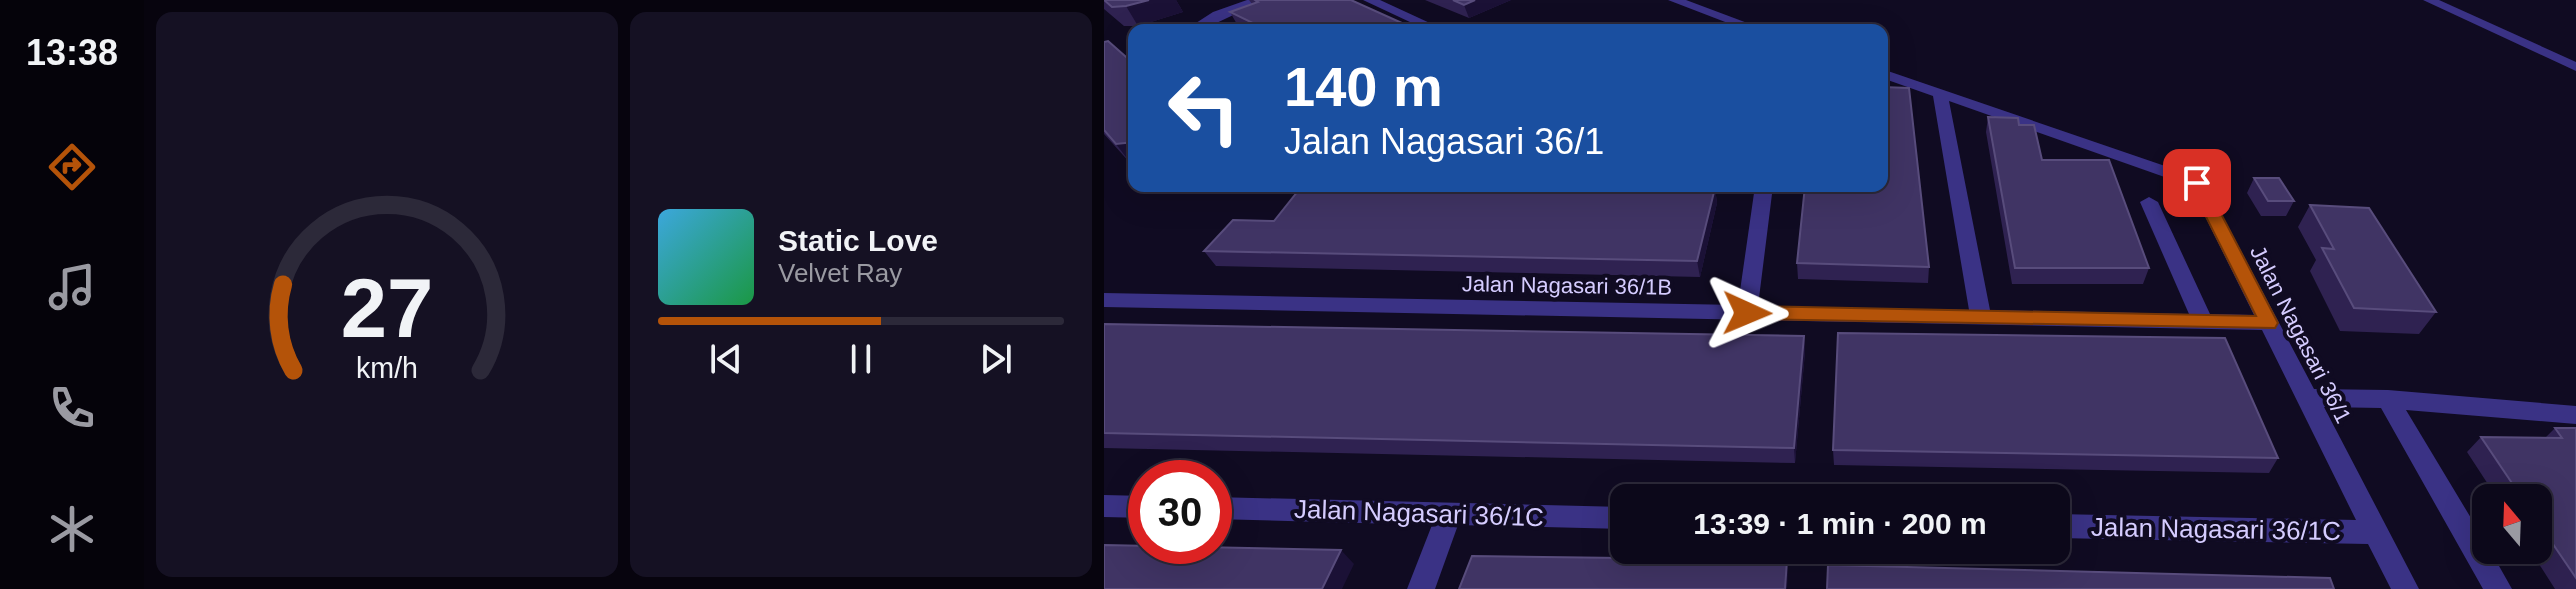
<!DOCTYPE html>
<meta charset="utf-8">
<style>
:root{--surface:#0c081a;--page:#151123;--text:#f1f3f6;--muted:#9a9aa2;--line:#2c2939;--accent:#b45309}
body{margin:0;font-family:Helvetica,sans-serif;background:var(--page);color:var(--text);height:100vh;display:flex;flex-direction:column;font-size:30px;white-space:nowrap}
*{box-sizing:border-box;margin:0}
p{font-size:26px;color:var(--muted)}
.icon{flex:none;width:44px;height:44px;fill:none;stroke:currentColor;stroke-width:2;stroke-linecap:round;stroke-linejoin:round}
.map{position:relative;flex:1;overflow:hidden}
.panel{display:flex;flex-direction:column;gap:12px;padding:12px;background:#07040e;width:960px}
.panel>*{flex:none}
.guide{position:absolute;left:24px;top:24px;width:760px;height:168px;border-radius:16px;box-shadow:0 8px 32px #0002,0 0 0 2px var(--line);background:#1a4fa0;color:#fff;overflow:hidden}
.needle{width:52px;rotate:341deg}
.buttons{position:absolute;left:1368px;top:484px;display:grid;gap:16px}
.buttons a{display:grid;place-items:center;width:80px;height:80px;border-radius:16px;background:var(--surface);box-shadow:0 8px 32px #0002,0 0 0 2px var(--line);font-size:40px}
.speed{position:absolute;left:24px;top:460px;display:flex;gap:16px;font-size:40px;font-weight:700;text-align:center}
.speed>*{display:grid;place-content:center;width:104px;height:104px;border-radius:50%;background:var(--surface);box-shadow:0 8px 32px #0002,0 0 0 2px var(--line);line-height:1}
.speed .limit{border:12px solid #d22;background:#fff;color:#111}
.pin{position:absolute;display:grid;place-items:center;width:68px;height:68px;color:#fff;margin:-34px;border-radius:16px;box-shadow:0 4px 12px #0006}
.me{position:absolute;width:88px;margin:-44px;rotate:91deg;stroke-linejoin:round;filter:drop-shadow(0 0 6px #0008)}
.turn{display:flex;align-items:center;gap:28px;height:168px;padding:0 24px;font-size:36px}
.turn .icon{width:104px;height:104px;stroke-width:2.5}
.turn b{display:block;font-size:56px;line-height:68px}
.panel .card{flex:1;display:flex;flex-direction:column;justify-content:center;gap:12px;min-width:0;padding:0 28px;border-radius:16px;background:var(--page)}
.panel .dial{align-items:center;gap:0}
.dial svg{height:208px;overflow:visible;fill:none;stroke:var(--line);stroke-width:7;stroke-linecap:round;text-anchor:middle}
.dial text{fill:var(--text);stroke:none}
.song{display:flex;align-items:center;gap:24px}
.cover{width:96px;height:96px;border-radius:12px;background:linear-gradient(135deg,hsl(200 70% 55%),hsl(140 70% 35%))}
.played{height:8px;border-radius:4px;background:linear-gradient(90deg,var(--accent) 55%,var(--line) 55%)}
.keys{display:flex;justify-content:space-around;direction:ltr}
.panel .tiles{flex:1;display:grid;gap:12px;grid-template-columns:repeat(2,1fr)}
.trip{position:absolute;left:506px;top:484px;width:460px;height:80px;border-radius:16px;background:var(--surface);box-shadow:0 8px 32px #0002,0 0 0 2px var(--line);font-weight:600;line-height:80px;text-align:center}
main{display:flex;flex:1;min-height:0}
.tab-bar{display:flex;flex-direction:column;width:144px;justify-content:space-around;align-items:center;background:#05030a;color:var(--muted)}
.tab-bar .icon{width:56px;height:56px}
.tab-bar .active{color:var(--accent)}
.tab-bar b{font-size:36px;color:var(--text)}
.map>svg:first-child{display:block}
.lines{fill:none;stroke-linecap:round;stroke-linejoin:round}
.minor{fill:#3a3285;fill-rule:evenodd}
.wall{fill:#2f2251}
.shaded-wall{fill:#1b1136}
.building{fill:#403464;stroke:#584c7c;stroke-width:2}
.route{fill:#b45309;stroke:#753606;stroke-width:2}
.labels{text-anchor:middle;stroke-width:8;stroke-linejoin:round;paint-order:stroke}
.street-label{font-size:22px;fill:#d5ccff;stroke:#100b22}
.near-street-label{font-size:26px;fill:#d5ccff;stroke:#100b22}
</style>
<main>
<nav class="tab-bar">
<b>13:38</b>
<svg class="icon active" aria-label="directions" viewBox="0 0 24 24"><path d="M12 3l9 9-9 9-9-9zM9 14v-3h6M13 9l2 2-2 2"/></svg>
<svg class="icon" aria-label="music" viewBox="0 0 24 24"><path d="M9 18V5l10-2v13"/><circle cx="6" cy="18" r="3"/><circle cx="16" cy="16" r="3"/></svg>
<svg class="icon" aria-label="phone" viewBox="0 0 24 24"><path d="M5 4h4l2 5-3 2q2 4 5 5l2-3 5 2v4C11 20 4 13 5 4z"/></svg>
<svg class="icon" aria-label="climate" viewBox="0 0 24 24"><path d="M12 3v18M4 7l16 10M4 17L20 7"/></svg>
</nav>
<section class="panel">
<div class="tiles">
<div class="card dial"><svg viewBox="0 0 100 80">
<path d="M14 69A42 42 0 1 1 86 69"/>
<path d="M14 69A42 42 0 0 1 10 36" stroke="#b45309"/>
<text x="50" y="56" font-size="32" font-weight="700">27</text>
<text x="50" y="72" font-size="11">km/h</text>
</svg></div>
<div class="card">
<div class="song"><i class="cover"></i><div><b>Static Love</b><p>Velvet Ray</p></div></div>
<div class="played"></div>
<div class="keys"><svg class="icon" aria-label="previous" viewBox="0 0 24 24"><path d="M18 5L8 12l10 7zM5 5v14"/></svg><svg class="icon" aria-label="pause" viewBox="0 0 24 24"><path d="M8 5v14M16 5v14"/></svg><svg class="icon" aria-label="next" viewBox="0 0 24 24"><path d="M6 5l10 7-10 7zM19 5v14"/></svg></div>
</div>
</div>
</section>
<div class="map">
<svg width="1472" height="589" viewBox="0 0 1472 589">
<rect width="100%" height="100%" fill="#100b22"/>
<g class="lines">
<path class="minor" d="M143,0H161L104,27L106,30H92V23L109,12Z
M259,0H276L341,30H323Z
M564,0H582L662,30H642Z
M1319,0H1335L1472,62V71Z
M778,69L1099,179L1210,389L1284,390L1472,406V424L1302,410L1382,543V550H1386L1408,589H1379L1277,408L1220,407L1315,589H1287L1264,544L952,538V514L1252,520L1158,330L0,307V293L634,305L651,186H669L654,306L865,310L829,96L778,78ZM845,101L1086,186L1150,315L1106,314L1054,202L1045,197L1036,202L1085,314L886,310Z
M0,495L42,496V518L0,517Z
M110,497L520,507V529L354,525L331,589H303L328,525L110,519Z"/>
</g>
<path class="wall" d="M0,0H72L79,12L34,26H20L0,9Z
M145,0H247L310,30H142L134,26L126,12L148,4Z
M321,0H407L365,18Z
M0,42L30,64V165H28L0,134Z
M884,117L915,125L938,160L1045,268L1039,284H908L882,132Z
M1150,178L1190,201L1182,216H1157L1143,193Z
M611,188L613,203L596,277L112,266L100,251L170,221Z
M1206,205L1332,312L1315,334L1236,331L1206,271L1212,260L1194,227Z
M693,263L825,267L824,283L694,279Z
M0,324L700,336L701,352L691,463L0,448Z
M1451,428H1472V589H1451L1426,550H1434V498H1393L1363,452L1377,437L1441,438Z
M729,450L1174,458L1165,473L730,465Z"/>
<path class="shaded-wall" d="M45,0H72L79,12L34,26L22,6Z
M371,0H407L365,18L360,5Z
M30,141V165H28L12,144Z
M611,188L613,203L596,277L593,261Z
M700,336L701,352L691,463L690,448Z
M237,550L250,564L238,589H218Z
M683,560L684,574L683,589H681Z"/>
<path class="building" d="M0,0H45L22,6L8,7Z
M151,0H247L309,28L304,30H163L126,12L154,2Z
M349,0H371L360,5Z
M4,41L30,64V142L12,144L0,130V42Z
M778,87L805,88L825,267L693,263L701,186H778Z
M884,117L914,118L915,125H930L938,160H1005L1045,268H911Z
M1150,178H1175L1190,201H1164Z
M198,186H427L611,188L593,261L100,251L129,220L170,221Z
M1206,205L1265,208L1332,312L1250,308L1218,248L1230,249Z
M0,324L700,336L690,448L0,433Z
M734,333L1121,338L1174,458L729,450Z
M1451,428H1472V578L1434,522V498H1418L1377,437L1458,438Z
M0,545L237,550L218,589H0Z
M368,556L683,560L681,589H355Z
M724,565L1226,578L1230,589H723Z"/>
<path class="route" d="M1093,179L1101,183L1174,323L1171,328L643,319L634,313L643,306L1152,316L1085,183Z"/>
<g class="labels">
<g class="street-label">
<text transform="translate(463 285) rotate(1)" y="8">Jalan Nagasari 36/1B</text>
<text transform="translate(1197 334) rotate(63)" y="8">Jalan Nagasari 36/1</text>
</g>
<g class="near-street-label">
<text transform="translate(315 513) rotate(2)" y="9">Jalan Nagasari 36/1C</text>
<text transform="translate(1112 529) rotate(1)" y="9">Jalan Nagasari 36/1C</text>
</g>
</g>
</svg>
<div class="buttons">
<a><svg class="needle" viewBox="-14 -14 28 28"><path d="M0-13l5 13h-10z" fill="#e53935"/><path d="M0 13l5-13h-10z" fill="#9a9aa2"/></svg></a>
</div>
<div class="speed"><div class="limit">30</div></div>
<div class="pin" style="left:1093px;top:183px;background:#d93025"><svg class="icon" aria-label="arrive" viewBox="0 0 24 24"><path d="M6 21V4h12l-3 4 3 4H6"/></svg></div>
<svg class="me" style="left:643px;top:313px" viewBox="-20 -20 40 40"><path d="M0-17L14 15 0 8-14 15z" fill="#b45309" stroke="#fff" stroke-width="4"/></svg>
<div class="trip">13:39 · 1 min · 200 m</div>
<div class="guide">
<div class="turn"><svg class="icon" aria-label="left" viewBox="0 0 24 24"><path d="M17 20v-9H6M10 6l-5 5 5 5"/></svg><div><b>140 m</b>Jalan Nagasari 36/1</div></div>
</div>
</div>
</main>
